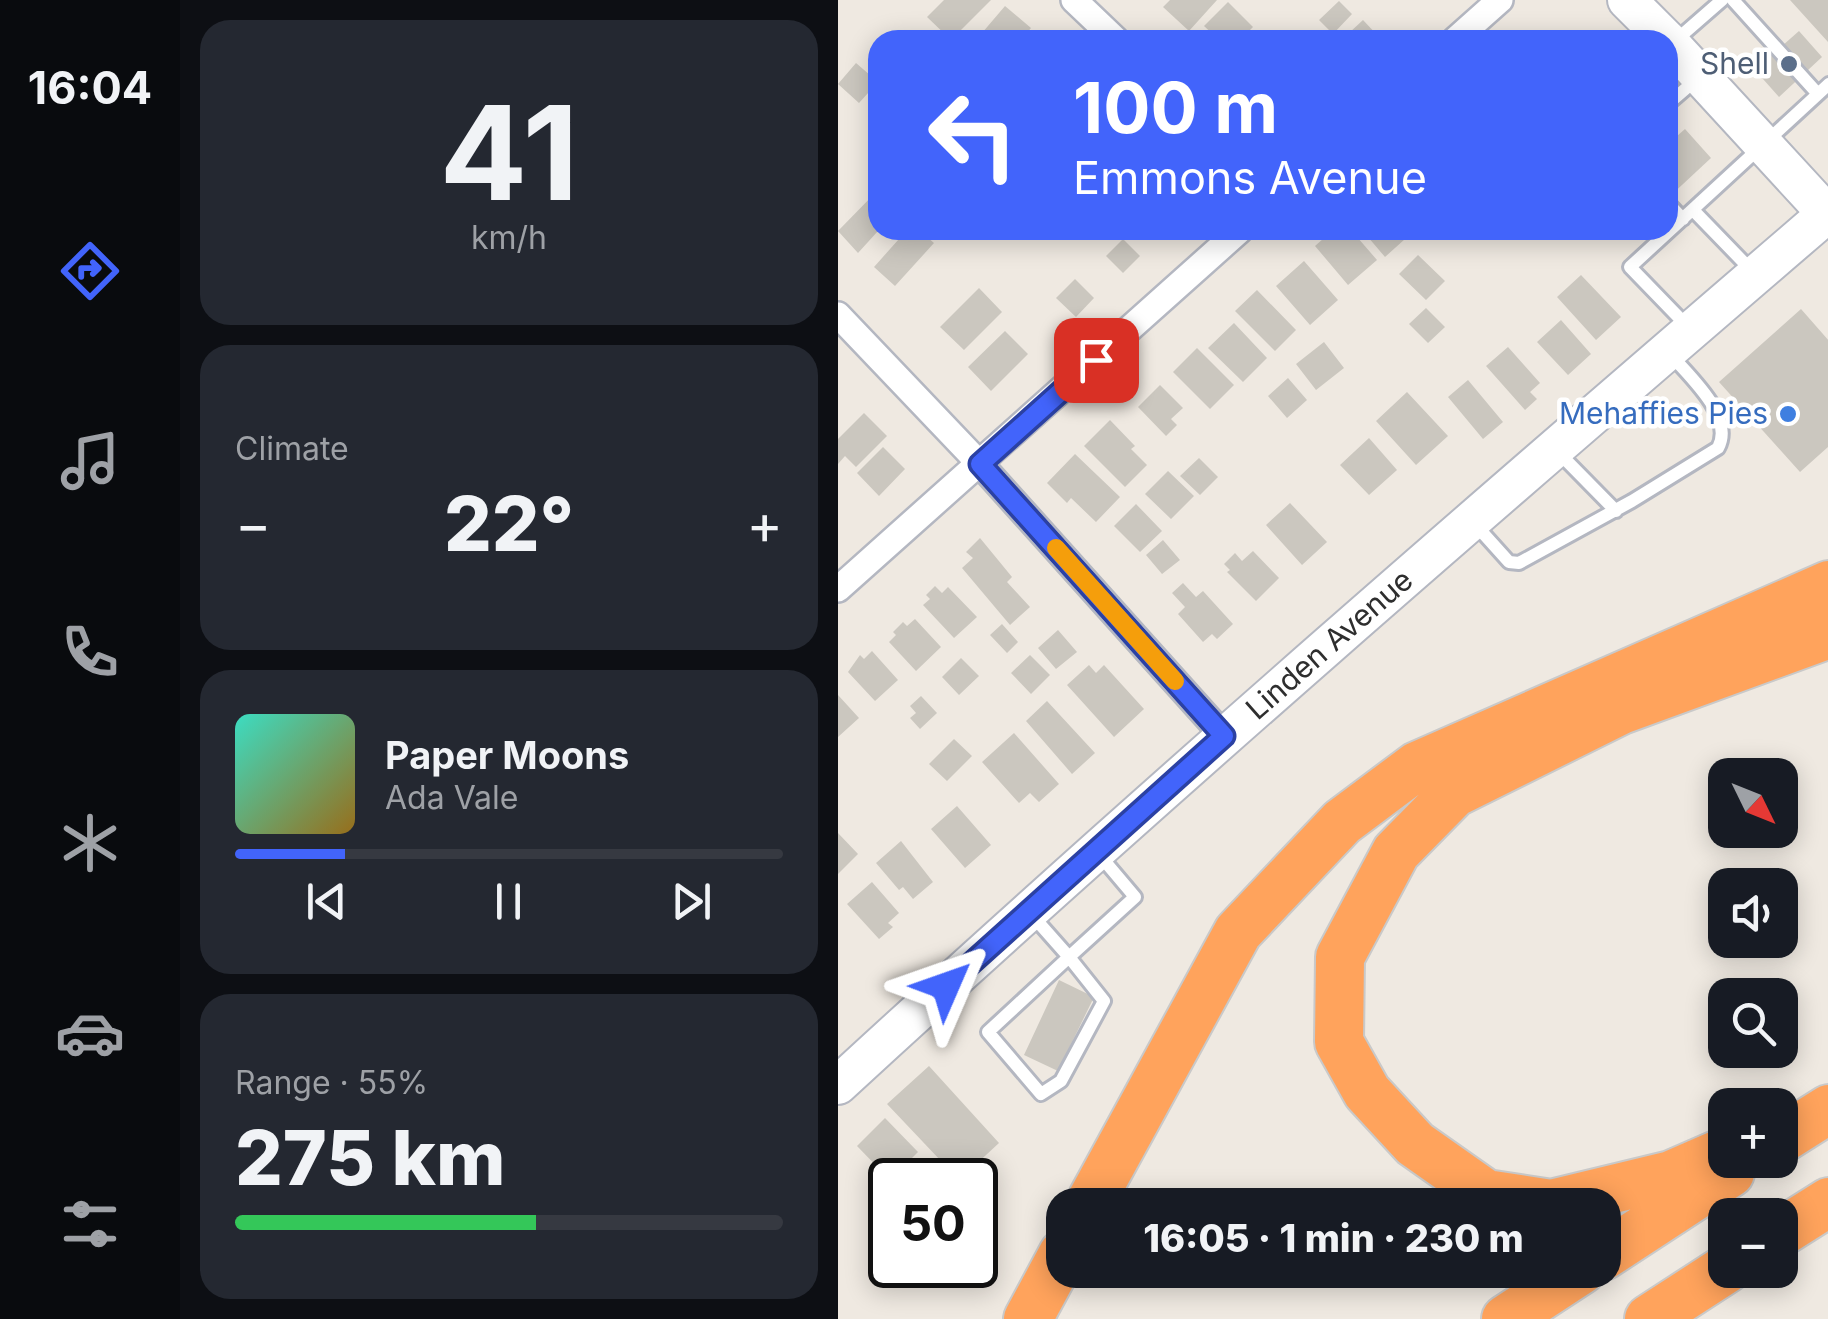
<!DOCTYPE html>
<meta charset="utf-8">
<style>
:root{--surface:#171b24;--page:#242831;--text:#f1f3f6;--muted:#9ea1a6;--line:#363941;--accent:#4264fb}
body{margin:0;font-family:Inter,sans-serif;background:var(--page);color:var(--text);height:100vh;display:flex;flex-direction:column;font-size:38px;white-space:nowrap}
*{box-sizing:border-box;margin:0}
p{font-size:32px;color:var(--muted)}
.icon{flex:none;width:55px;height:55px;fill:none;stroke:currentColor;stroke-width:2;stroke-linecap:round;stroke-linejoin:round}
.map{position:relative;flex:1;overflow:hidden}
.side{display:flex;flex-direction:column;gap:20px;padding:20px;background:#0d0f14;width:658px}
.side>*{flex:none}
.banner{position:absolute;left:30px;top:30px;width:810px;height:210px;border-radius:30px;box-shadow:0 5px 25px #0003;background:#4264fb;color:#fff;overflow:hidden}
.needle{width:65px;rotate:133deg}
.tools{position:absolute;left:870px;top:758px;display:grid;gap:20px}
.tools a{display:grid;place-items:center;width:90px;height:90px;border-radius:20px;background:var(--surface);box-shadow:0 5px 25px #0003;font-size:50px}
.speed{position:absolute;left:30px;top:1158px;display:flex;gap:20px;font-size:50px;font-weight:700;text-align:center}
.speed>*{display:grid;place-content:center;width:130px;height:130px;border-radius:50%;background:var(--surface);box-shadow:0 5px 25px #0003;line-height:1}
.speed .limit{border:5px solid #111;border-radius:15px;background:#fff;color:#111}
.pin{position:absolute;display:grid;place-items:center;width:85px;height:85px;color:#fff;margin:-42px;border-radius:20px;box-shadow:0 5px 15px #0006}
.me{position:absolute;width:110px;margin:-55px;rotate:47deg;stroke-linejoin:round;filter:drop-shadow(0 0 8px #0008)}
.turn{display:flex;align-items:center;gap:35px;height:210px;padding:0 40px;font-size:45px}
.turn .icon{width:130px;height:130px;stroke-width:2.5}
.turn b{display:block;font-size:70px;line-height:85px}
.big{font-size:75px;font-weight:800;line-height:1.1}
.side .card{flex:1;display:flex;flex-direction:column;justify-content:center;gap:15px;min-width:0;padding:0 35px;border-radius:30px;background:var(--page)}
.side .dial{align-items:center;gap:0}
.dial b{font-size:130px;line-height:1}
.song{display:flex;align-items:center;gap:30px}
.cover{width:120px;height:120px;border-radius:15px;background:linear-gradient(135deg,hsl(170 70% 55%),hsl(40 70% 35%))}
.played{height:10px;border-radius:5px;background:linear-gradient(90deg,var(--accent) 20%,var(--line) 20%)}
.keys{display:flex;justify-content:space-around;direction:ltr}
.heat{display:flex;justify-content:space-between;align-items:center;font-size:55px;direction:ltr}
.charge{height:15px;border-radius:8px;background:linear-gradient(90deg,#34c759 55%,var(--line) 0)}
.trip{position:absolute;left:208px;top:1188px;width:575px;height:100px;border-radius:30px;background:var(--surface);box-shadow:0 5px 25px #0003;font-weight:800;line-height:100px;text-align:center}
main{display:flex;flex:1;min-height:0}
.tabs{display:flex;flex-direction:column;width:180px;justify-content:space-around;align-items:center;background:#090b0e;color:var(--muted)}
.tabs .icon{width:70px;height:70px}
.tabs .selected{color:var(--accent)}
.tabs b{font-size:45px;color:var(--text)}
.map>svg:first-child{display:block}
.building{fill:#cbc7bf}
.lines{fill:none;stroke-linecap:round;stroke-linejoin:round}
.service-casing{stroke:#b4b7c1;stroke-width:18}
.minor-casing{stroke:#b4b7c1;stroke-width:30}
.secondary-casing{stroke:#b4b7c1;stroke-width:42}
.motorway-casing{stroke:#c9c9c9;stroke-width:52}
.service{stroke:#fff;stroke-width:12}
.minor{stroke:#fff;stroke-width:25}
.secondary{stroke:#fff;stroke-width:38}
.motorway{stroke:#ffa35c;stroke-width:48}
.route-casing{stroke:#2b41a3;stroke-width:25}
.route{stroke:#4264fb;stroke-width:18}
.slow{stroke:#f59e0b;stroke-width:18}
.service-dot{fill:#5c6f8a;stroke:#fff;stroke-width:4}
.shop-dot{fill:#3f7fe0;stroke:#fff;stroke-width:4}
.labels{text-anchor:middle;stroke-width:9;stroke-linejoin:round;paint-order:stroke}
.service-label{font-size:30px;fill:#4e5e75;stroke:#fff;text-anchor:end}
.shop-label{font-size:30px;fill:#366cbe;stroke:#fff;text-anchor:end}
.street-label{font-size:30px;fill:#2e2e2e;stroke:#fff}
</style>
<main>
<nav class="tabs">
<b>16:04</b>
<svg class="icon selected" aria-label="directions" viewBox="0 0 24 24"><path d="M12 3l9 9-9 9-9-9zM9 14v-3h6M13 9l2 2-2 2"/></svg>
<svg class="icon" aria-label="music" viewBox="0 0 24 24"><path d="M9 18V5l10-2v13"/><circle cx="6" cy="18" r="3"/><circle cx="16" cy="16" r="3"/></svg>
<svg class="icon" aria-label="phone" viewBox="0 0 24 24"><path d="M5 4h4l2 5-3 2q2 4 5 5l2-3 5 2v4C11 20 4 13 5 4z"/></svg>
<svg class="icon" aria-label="climate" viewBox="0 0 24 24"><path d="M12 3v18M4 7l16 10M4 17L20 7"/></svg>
<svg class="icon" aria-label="car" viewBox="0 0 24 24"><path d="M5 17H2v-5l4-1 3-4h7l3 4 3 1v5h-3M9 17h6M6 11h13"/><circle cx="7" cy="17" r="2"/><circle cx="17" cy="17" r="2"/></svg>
<svg class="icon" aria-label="filters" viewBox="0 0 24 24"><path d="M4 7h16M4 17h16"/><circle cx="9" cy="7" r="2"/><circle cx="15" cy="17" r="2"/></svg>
</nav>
<section class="side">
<div class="card dial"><b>41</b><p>km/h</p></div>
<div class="card"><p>Climate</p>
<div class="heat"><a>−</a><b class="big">22°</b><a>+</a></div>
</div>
<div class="card">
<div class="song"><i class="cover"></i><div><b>Paper Moons</b><p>Ada Vale</p></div></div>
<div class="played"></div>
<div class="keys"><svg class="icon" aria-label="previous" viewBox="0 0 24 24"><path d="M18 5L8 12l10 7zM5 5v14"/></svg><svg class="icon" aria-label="pause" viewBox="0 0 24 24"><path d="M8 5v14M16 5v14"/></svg><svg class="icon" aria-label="next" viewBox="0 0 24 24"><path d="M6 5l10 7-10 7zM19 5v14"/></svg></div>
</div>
<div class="card"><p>Range · 55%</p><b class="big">275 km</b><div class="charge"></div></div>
</section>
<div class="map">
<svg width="991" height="1319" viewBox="0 0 991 1319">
<rect width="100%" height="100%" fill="#efe9e1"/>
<path class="building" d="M106,0H153L113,40L89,17Z
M332,0H379L351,31L325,7Z
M952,0H991V43Z
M501,1L514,14L495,34L481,20Z
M390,2L415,27L402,40H381L366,26Z
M167,6L193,28L183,40H138Z
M525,20L541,37L538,40H518L511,33Z
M961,31L984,57L941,97L917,70Z
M18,63L40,82L21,103L0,84Z
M847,129L873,158L830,198V144Z
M40,190V231L20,253L0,231Z
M69,230H81L96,243L57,286L36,267Z
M495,230H513L539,260L510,285L477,246Z
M524,230H577L547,257Z
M285,239L302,256L285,273L268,256Z
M580,255L607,281L588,300L561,274Z
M466,261L500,300L472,325L438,286Z
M743,275L783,317L758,340L719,297Z
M237,279L256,298L238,317L218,298Z
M141,288L164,312L126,350L102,327Z
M419,290L458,330L437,351L397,311Z
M588,308L607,327L590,343L571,324Z
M963,309L991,341V446L962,472L881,382Z
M723,320L753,354L730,375L699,342Z
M396,323L429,358L405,382L370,348Z
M167,331L190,354L153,391L130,367Z
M486,342L506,368L478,390L458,364Z
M670,347L702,383L692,392L699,399L687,410L648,366Z
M359,348L396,385L372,409L335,372Z
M450,378L469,400L449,418L430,396Z
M630,380L665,422L645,439L610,397Z
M322,385L345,408L333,419L339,425L328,436L300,407Z
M569,392L610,436L578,465L538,421Z
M26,413L49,436L18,467L7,456L0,464V439Z
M272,420L297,446L293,449L309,465L287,487L246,446Z
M531,438L559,470L531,495L502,465Z
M45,447L67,469L41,496L19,473Z
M237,454L282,497L258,522L233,498L229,503L209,483Z
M361,458L380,477L362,495L342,476Z
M330,471L356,496L333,519L307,494Z
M452,503L489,542L464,565L428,525Z
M298,504L324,531L302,552L276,526Z
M142,538L174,577L169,582L192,607L172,625L124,568L135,558L128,552Z
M325,540L342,560L324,574L308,555Z
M415,551L441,578L418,601L389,572L392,570L386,564L397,553L404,561Z
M345,583L358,597L365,591L395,624L379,639L374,634L365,642L340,614L347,607L334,593Z
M97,586L104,593L110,587L139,617L116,638L85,605L92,599L88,595Z
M77,619L103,647L78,671L51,642L58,635L55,632L65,622L69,626Z
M164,624L180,642L169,653L152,635Z
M220,630L239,652L218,669L200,648Z
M34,651L60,680L37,701L10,672L22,655L26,659Z
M192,655L212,675L193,694L173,673Z
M123,658L141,676L121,695L104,677Z
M251,665L258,673L266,665L306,709L276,737L229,685Z
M0,695L21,718L0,737Z
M83,696L99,713L82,729L72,718L78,713L72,706Z
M209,701L257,753L234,774L188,721Z
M176,733L221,784L201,802L192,793L181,803L144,762Z
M116,739L134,756L109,781L91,764Z
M119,806L153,845L127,868L93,829Z
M0,833L20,854L0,874Z
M63,841L95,882L75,899L65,887L61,890L38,863Z
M34,882L61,913L50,923L55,927L41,939L9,904Z
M221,980L256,997L220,1071L186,1055Z
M91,1066L161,1143L121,1180L49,1104Z
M47,1118L80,1152L52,1180L19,1146Z
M104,1170L114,1180H94Z"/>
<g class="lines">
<defs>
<path id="service" d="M895,0L980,94
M837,41L884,0
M830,104L860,78
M830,203L845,219
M855,210L916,273
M852,329L792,267L991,84
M720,452L778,511
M635,522L671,562L681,563L794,501L880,448C897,417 852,377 833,355
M193,914L231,957L297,897L259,852
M231,957L266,1001L223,1081L203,1094L150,1032Z"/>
<path id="minor" d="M236,0L278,40
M617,40L662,0
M0,315L142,464L386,736
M0,589L402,230"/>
<g id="secondary">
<path d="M789,0L829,40"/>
<path d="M830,41L991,216"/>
<path id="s1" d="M0,1085C324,787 657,499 991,212"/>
</g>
<path id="motorway" d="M942,1140L991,1109
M888,1151L833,1175L713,1204L648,1194L577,1144L529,1092L501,1042L502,957L558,852L616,793L783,710L991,634
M251,1205L400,932L504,822L579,766L991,585
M942,1233L991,1202
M765,1256L892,1173
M190,1319L225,1254
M668,1319L743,1270
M811,1319L888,1269"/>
</defs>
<use href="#service" class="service-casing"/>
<use href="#minor" class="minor-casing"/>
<use href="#secondary" class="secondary-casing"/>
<use href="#motorway" class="motorway-casing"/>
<use href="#service" class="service"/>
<use href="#minor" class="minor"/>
<use href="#secondary" class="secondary"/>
<use href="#motorway" class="motorway"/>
</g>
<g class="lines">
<defs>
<path id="route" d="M108,986L386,736L142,464L258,360"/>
</defs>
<use href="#route" class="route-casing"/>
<use href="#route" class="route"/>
<path class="slow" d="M218,548L337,681"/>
</g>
<circle class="service-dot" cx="951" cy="64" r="10"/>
<circle class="shop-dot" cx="950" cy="414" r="10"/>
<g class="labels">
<g class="service-label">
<text x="931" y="74">Shell</text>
</g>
<g class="shop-label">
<text x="930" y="424">Mehaffies Pies</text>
</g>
<g class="street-label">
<text dy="10" stroke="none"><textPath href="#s1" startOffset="660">Linden Avenue</textPath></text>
</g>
</g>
</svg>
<div class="tools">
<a><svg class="needle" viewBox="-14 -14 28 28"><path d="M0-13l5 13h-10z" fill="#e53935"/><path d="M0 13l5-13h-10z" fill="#9ea1a6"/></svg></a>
<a><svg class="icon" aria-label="sound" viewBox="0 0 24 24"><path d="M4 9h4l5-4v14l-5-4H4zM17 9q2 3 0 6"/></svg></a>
<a><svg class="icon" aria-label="search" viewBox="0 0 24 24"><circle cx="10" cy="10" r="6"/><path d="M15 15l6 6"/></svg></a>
<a>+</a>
<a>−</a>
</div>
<div class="speed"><div class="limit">50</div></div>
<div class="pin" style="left:258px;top:360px;background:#d93025"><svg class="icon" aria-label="arrive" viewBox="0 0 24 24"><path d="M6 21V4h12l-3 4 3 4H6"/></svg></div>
<svg class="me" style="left:108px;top:986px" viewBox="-20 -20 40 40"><path d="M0-17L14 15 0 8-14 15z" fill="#4264fb" stroke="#fff" stroke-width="4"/></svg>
<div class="trip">16:05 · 1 min · 230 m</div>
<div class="banner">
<div class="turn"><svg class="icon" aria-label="left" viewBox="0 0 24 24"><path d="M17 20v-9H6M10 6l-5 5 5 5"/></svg><div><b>100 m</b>Emmons Avenue</div></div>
</div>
</div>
</main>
